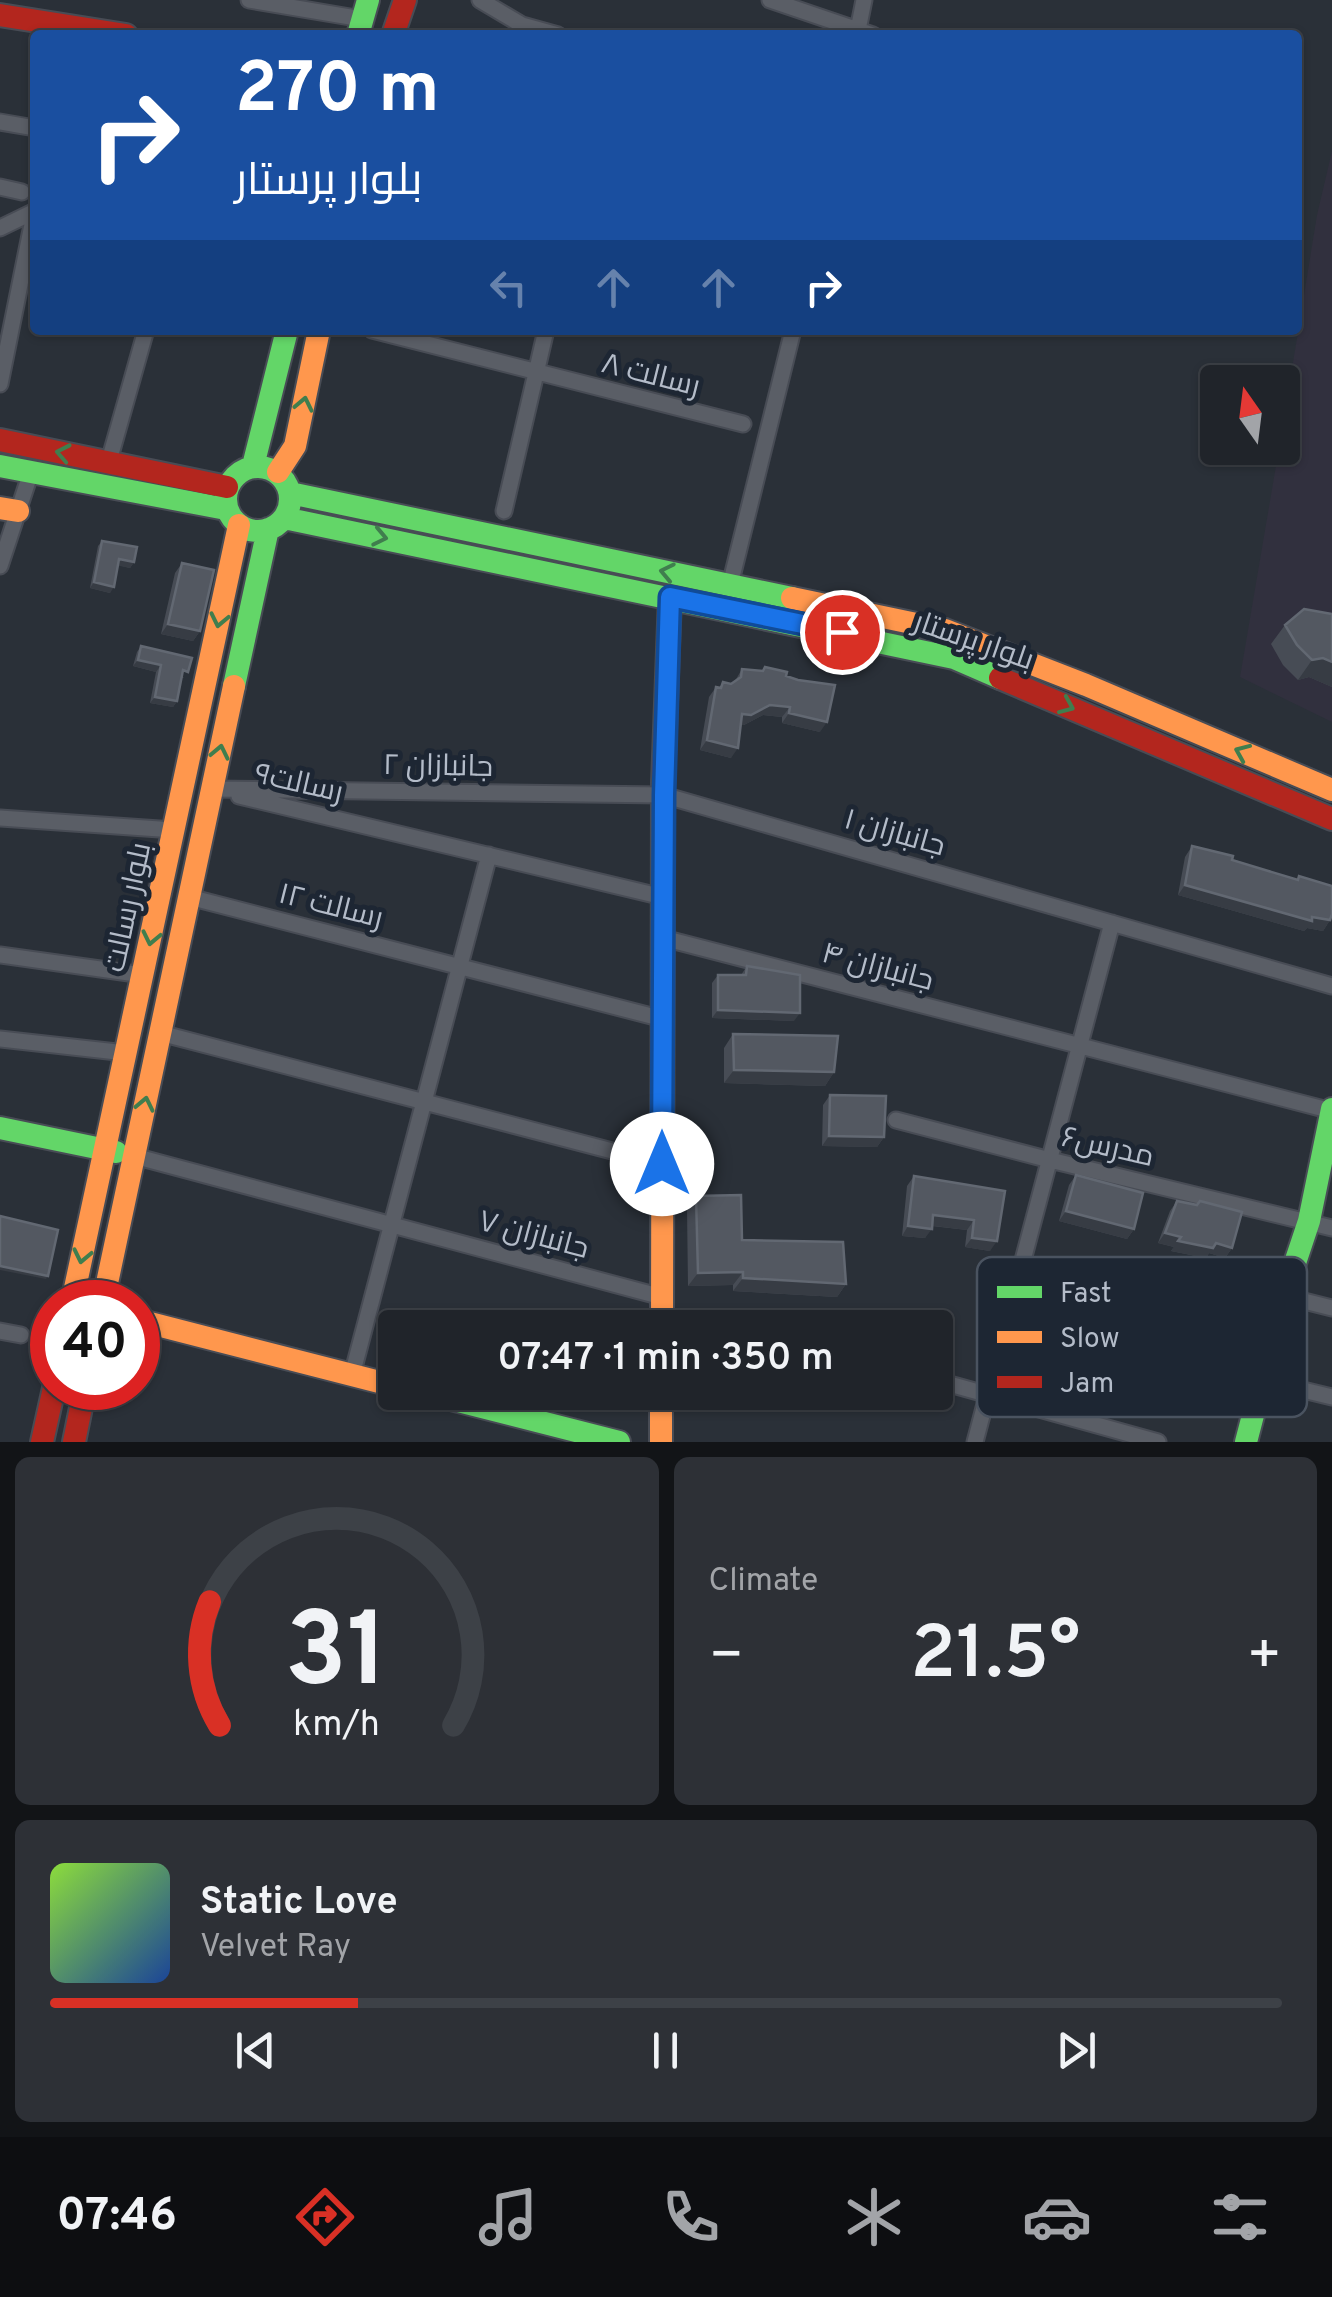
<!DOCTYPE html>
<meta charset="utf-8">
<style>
:root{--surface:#20242a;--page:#2d3036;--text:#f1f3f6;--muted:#a2a4a8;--line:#3d4147;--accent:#d93025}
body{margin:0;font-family:Overpass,Cairo,sans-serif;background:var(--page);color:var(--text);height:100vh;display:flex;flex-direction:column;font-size:38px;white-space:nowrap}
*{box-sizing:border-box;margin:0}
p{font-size:32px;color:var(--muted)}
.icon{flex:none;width:55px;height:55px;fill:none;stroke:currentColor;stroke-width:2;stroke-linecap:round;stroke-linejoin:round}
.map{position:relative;height:1442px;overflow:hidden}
.side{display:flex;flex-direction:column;gap:15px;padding:15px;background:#121417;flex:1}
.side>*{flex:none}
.top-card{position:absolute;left:30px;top:30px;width:1272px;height:305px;border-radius:10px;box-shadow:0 2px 8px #0004,0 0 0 2px var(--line);background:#1a4fa0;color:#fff;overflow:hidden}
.needle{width:65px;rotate:346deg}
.buttons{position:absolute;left:1200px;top:365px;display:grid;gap:20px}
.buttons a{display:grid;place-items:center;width:100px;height:100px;border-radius:10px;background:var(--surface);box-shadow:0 2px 8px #0004,0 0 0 2px var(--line);font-size:50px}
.speed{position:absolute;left:30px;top:1280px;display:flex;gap:20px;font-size:50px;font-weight:700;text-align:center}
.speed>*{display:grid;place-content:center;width:130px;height:130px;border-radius:50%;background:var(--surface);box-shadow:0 2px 8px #0004,0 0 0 2px var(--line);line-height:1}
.speed .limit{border:15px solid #d22;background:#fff;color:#111}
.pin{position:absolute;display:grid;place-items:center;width:85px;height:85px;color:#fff;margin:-42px;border:5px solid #fff;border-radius:50%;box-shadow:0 2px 10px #0007}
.me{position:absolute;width:110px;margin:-55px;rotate:0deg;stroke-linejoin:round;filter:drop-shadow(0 0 8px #0008)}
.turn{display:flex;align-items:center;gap:35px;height:210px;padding:0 40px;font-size:45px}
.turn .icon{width:130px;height:130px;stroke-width:2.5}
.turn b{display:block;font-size:70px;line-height:85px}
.lanes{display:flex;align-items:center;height:95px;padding:0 40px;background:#0003;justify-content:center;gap:50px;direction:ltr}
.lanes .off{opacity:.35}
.big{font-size:75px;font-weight:600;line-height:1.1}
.side .card{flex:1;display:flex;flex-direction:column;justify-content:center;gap:15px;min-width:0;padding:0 35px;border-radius:15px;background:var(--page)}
.side .dial{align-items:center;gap:0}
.dial svg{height:260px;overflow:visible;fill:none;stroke:var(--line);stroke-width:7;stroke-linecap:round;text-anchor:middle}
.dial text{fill:var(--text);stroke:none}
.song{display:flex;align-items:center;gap:30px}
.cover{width:120px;height:120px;border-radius:15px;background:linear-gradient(135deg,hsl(90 70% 55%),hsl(220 70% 35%))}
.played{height:10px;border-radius:5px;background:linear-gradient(90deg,var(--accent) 25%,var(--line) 25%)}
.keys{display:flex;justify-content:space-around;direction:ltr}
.heat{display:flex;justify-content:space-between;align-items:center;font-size:55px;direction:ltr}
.side .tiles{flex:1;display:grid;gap:15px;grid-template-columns:1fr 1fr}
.card:last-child{grid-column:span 2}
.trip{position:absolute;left:378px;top:1310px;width:575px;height:100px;border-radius:10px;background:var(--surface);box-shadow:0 2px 8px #0004,0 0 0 2px var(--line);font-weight:600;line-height:100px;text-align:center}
.dock{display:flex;height:160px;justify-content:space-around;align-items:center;background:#0d0e11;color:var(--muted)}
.dock .icon{width:70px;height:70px}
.dock .active{color:var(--accent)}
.dock b{font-size:45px;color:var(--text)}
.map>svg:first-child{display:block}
.medical{fill:#31303e}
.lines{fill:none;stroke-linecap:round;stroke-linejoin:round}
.street-casing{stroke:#484c55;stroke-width:19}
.fast-casing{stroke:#484c55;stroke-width:26}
.slow-casing{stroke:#484c55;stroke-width:26}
.jam-casing{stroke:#484c55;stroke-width:26}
.street{stroke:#5a5e66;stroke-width:15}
.fast{stroke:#63d668;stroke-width:22}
.slow{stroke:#ff974d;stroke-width:22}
.jam{stroke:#b3261e;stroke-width:22}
.wall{fill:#474c55}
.shaded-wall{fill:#373c44}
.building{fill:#535861;stroke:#626872;stroke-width:2.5}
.oneway{stroke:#407e4e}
.route-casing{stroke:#114b97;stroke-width:25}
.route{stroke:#1a73e8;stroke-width:18}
.labels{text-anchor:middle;stroke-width:10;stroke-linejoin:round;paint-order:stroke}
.street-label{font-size:30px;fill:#b4bcc9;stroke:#1d2633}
.key{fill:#1d2633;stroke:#4a5360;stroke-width:2.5}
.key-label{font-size:28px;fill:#b4bcc9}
</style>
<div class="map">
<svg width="1332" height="1442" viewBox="0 0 1332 1442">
<rect width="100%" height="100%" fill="#2a3038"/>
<path class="medical" d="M1332,151V722L1240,677L1279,448H1282L1283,424L1317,215Z"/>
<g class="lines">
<defs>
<path id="street" d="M249,0L362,19
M480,0L522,25L558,35
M770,0L873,35
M857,35L864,0
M0,122L35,128
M0,187L22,192
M0,228L35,211
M372,330L743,424
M0,384L35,210
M109,461L146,330
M504,511L546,330
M0,566L31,472
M730,585L793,330
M212,789L663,795L1332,986
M239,796L663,897
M0,818L174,830
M189,897L663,1019
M663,938L1332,1111
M0,955L143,975
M160,1033L662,1164
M0,1039L126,1053
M896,1120L1050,1160L1332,1228
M134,1156L662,1297
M1284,1296L1332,1308
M0,1331L21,1335
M352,1375L489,855
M935,1380L1158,1442
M1262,1380L1332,1397
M975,1442L1112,923"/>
<path id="fast" d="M358,35L368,0
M0,466L226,509
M253,466L287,330
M226 499a32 32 0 1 1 64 0a32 32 0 1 1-64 0Z
M290,493L792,598
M284,518L954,658L1000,678
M234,686L268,529
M0,1128L116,1152
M423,1392L619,1442
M1246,1442L1284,1296L1309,1221L1332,1109"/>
<path id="slow" d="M278,472L295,446L319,330
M0,508L18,511
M792,598L945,630L1086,685L1332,790
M72,1302L239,525
M103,1302L234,686
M138,1320L395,1386
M662,1328L663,783
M661,1392V1442"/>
<path id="jam" d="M0,15L126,35
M393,35L405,0
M0,440L227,487
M1000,678L1332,819
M663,783L670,597
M42,1442L54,1388
M74,1442L85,1388"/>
</defs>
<use href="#street" class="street-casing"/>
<use href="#fast" class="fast-casing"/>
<use href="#slow" class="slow-casing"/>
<use href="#jam" class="jam-casing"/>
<use href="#street" class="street"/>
<use href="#fast" class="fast"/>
<use href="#slow" class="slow"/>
<use href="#jam" class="jam"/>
</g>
<path class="wall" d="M102,541L134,562L130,568L118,565L110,593L90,588L98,546Z
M182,563L200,631L193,641L161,634L175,573Z
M1332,614V687L1309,677L1298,680L1283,665L1271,644L1285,625Z
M141,646L184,678H182L177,701L173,707L150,703L156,672L133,666L137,652Z
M765,667L786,676L820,732L782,723V717L763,715L744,725H741L731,758L700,750L709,697L716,687L719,688L723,682L731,684L735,681L742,669L762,671Z
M1192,846L1296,880L1299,876L1330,920L1323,931L1307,928L1304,931L1178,895L1185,857Z
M747,966L794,1021L712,1018V983L718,975H741Z
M733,1034L834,1072L825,1086L724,1083V1048Z
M830,1095L884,1137L877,1147L822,1146L823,1105Z
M1076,1175L1134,1229L1127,1239L1059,1221L1069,1185Z
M914,1176L1005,1191L990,1251L965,1247L967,1230L932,1226L925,1238L902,1236L907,1186Z
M696,1196L742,1240L846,1284L837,1297L733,1291V1285L688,1286L687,1209Z
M1177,1201L1232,1248L1225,1258L1209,1253L1206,1258L1171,1251L1174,1247L1158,1243L1170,1211Z
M1040,1285L1051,1311L1032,1308L1036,1292Z
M687,1312L705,1328H683L682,1318Z
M1236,1322L1245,1351L1240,1358L1227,1355L1231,1329Z"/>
<path class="shaded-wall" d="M119,559L134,562L130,568L115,565Z
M94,582L114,587L110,593L90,588Z
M168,624L200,631L193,641L161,634Z
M1323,658L1332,662V687L1309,677L1298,680L1312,660Z
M138,660L161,665L156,672L133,666Z
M155,697L177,701L173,707L150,703Z
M770,705L790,707L782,717L763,715L744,725L735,724L742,714Z
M789,713L827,722L820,732L782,723Z
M707,740L738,748L731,758L700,750Z
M1185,885L1312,917L1330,920L1323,931L1307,928L1304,931L1178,895Z
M718,1010L800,1013L794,1021L712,1018Z
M734,1070L834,1072L825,1086L724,1083Z
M829,1136L884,1137L877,1147L822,1146Z
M1066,1211L1134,1229L1127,1239L1059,1221Z
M933,1215L974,1220L967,1230L926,1225Z
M908,1226L932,1229L925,1238L902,1236Z
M1165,1233L1181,1237L1174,1247L1158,1243Z
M972,1238L997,1241L990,1251L965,1247Z
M1178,1241L1213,1248L1206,1258L1171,1251Z
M1216,1243L1232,1248L1225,1258L1209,1253Z
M0,1266L48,1276L46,1279L0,1270Z
M743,1272L733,1285L688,1286L698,1273Z
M743,1278L846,1284L837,1297L733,1291Z
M1037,1301L1056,1305L1051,1311L1032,1308Z
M1052,1322L1087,1330L1082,1336L1048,1329Z
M1096,1327L1124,1335L1120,1341L1091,1334Z
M1231,1349L1245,1351L1240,1358L1227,1355Z"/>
<path class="building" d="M102,541L137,547L134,562L119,559L114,587L94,582Z
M182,563L214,570L200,631L168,624Z
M1304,609L1332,614V662L1323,658L1312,660L1297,645L1285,625Z
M141,646L192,658L188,672L183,670L177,701L155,697L161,665L138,660Z
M765,667L787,672L786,676L798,680L835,685L827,722L789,713L790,707L770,705L751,715L742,714L738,748L707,740L716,687L721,688L723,682L731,684L741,677L742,669L763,671Z
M1192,846L1233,856L1232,860L1298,880L1299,876L1332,886V914L1330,920L1312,917V921L1185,885Z
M747,966L800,975V1013L718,1010V975H746Z
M733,1034L838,1036L834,1072L734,1070Z
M830,1095L886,1096L884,1137L829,1136Z
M1076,1175L1143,1193L1134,1229L1066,1211Z
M914,1176L1005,1191L997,1241L972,1238L974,1220L933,1215L932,1229L908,1226Z
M741,1195L742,1240L843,1242L846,1284L743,1278V1272L698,1273L696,1196Z
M1177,1201L1197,1205L1200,1201L1242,1212L1232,1248L1216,1243L1213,1248L1178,1241L1181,1237L1165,1233Z
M0,1216L58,1230L48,1276L0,1266Z
M704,1311L705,1328H688L687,1312Z"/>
<defs><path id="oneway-chevron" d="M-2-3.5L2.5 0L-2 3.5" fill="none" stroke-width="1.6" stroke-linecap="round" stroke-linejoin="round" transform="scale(2.5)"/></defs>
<g class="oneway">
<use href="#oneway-chevron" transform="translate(304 404) rotate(-78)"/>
<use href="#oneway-chevron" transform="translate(63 453) rotate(-169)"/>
<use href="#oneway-chevron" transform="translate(380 537) rotate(12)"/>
<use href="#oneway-chevron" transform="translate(667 572) rotate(-168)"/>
<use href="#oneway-chevron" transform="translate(219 620) rotate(102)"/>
<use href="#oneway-chevron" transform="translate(1067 706) rotate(23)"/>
<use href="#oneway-chevron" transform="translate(220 752) rotate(-78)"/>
<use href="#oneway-chevron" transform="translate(1242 752) rotate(-157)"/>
<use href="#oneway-chevron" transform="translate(151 938) rotate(102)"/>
<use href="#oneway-chevron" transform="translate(145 1104) rotate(-78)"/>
<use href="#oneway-chevron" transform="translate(82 1256) rotate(102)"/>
</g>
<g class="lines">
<defs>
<path id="route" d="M662,1164L664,795L670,597L842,632"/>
</defs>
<use href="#route" class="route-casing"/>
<use href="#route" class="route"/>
</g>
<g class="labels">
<g class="street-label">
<text transform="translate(651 374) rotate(14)" y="10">رسالت ۸</text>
<text transform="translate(974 640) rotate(19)" y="10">بلوار پرستار</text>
<text transform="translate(438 765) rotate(1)" y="10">جانبازان ۲</text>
<text transform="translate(299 782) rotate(13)" y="10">رسالت۹</text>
<text transform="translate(895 832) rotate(16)" y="10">جانبازان ۱</text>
<text transform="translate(331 905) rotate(14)" y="10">رسالت ۱۲</text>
<text transform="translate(127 907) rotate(-78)" y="10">بلوار رسالت</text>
<text transform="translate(878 966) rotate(15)" y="10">جانبازان ۴</text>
<text transform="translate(1108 1146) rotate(13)" y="10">مدرس۶</text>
<text transform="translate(534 1234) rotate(15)" y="10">جانبازان ۷</text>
</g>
</g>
<rect x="977" y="1257" width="330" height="160" rx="15" class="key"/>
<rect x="997" y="1286" width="45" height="12" fill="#63d668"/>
<rect x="997" y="1331" width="45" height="12" fill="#ff974d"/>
<rect x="997" y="1376" width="45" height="12" fill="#b3261e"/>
<g class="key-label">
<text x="1060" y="1302">Fast</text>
<text x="1060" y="1347">Slow</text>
<text x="1060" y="1392">Jam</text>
</g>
</svg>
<div class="buttons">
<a><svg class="needle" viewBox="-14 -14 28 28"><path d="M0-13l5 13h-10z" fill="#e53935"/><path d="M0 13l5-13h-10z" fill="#a2a4a8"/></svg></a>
</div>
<div class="speed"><div class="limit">40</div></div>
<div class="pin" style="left:842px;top:632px;background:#d93025"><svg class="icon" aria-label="arrive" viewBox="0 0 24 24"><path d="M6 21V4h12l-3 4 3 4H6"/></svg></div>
<svg class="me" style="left:662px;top:1164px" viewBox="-20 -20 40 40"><circle r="19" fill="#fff"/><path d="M0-13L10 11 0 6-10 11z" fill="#1a73e8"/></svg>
<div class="trip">07:47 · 1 min · 350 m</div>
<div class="top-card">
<div class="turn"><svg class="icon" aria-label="right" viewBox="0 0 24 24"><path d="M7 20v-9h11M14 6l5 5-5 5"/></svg><div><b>270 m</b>بلوار پرستار</div></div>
<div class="lanes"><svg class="icon off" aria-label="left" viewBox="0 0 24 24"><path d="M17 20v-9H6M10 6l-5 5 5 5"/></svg><svg class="icon off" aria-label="ahead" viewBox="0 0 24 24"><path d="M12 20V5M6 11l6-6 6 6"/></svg><svg class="icon off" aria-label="ahead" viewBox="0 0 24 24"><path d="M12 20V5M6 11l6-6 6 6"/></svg><svg class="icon" aria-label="right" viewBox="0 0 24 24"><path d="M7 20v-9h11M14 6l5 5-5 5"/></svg></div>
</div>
</div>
<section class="side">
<div class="tiles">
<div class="card dial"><svg viewBox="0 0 100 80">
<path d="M14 69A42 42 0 1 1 86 69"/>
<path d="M14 69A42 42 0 0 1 11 31" stroke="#d93025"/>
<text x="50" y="56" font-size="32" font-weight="700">31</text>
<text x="50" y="72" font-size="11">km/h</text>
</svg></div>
<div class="card"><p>Climate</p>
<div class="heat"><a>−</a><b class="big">21.5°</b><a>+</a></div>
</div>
<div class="card">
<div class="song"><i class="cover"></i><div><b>Static Love</b><p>Velvet Ray</p></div></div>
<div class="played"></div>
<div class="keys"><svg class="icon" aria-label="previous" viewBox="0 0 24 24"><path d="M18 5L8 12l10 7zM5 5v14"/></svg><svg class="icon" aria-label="pause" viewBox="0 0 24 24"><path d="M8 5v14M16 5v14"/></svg><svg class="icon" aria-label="next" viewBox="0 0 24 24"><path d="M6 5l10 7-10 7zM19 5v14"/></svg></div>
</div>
</div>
</section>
<nav class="dock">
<b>07:46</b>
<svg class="icon active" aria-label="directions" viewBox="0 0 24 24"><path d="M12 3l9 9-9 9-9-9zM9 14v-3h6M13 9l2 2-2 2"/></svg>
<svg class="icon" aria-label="music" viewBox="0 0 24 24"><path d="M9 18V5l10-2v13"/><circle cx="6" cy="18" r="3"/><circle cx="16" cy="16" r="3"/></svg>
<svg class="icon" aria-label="phone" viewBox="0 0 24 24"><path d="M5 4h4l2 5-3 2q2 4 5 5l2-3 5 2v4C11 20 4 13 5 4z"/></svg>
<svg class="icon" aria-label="climate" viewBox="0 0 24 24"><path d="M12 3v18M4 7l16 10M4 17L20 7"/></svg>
<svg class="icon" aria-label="car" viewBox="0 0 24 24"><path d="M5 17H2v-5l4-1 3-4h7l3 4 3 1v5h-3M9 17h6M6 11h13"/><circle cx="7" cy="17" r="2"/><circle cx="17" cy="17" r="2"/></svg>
<svg class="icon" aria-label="filters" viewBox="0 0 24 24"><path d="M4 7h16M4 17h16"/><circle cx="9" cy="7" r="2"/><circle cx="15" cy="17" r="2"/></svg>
</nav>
